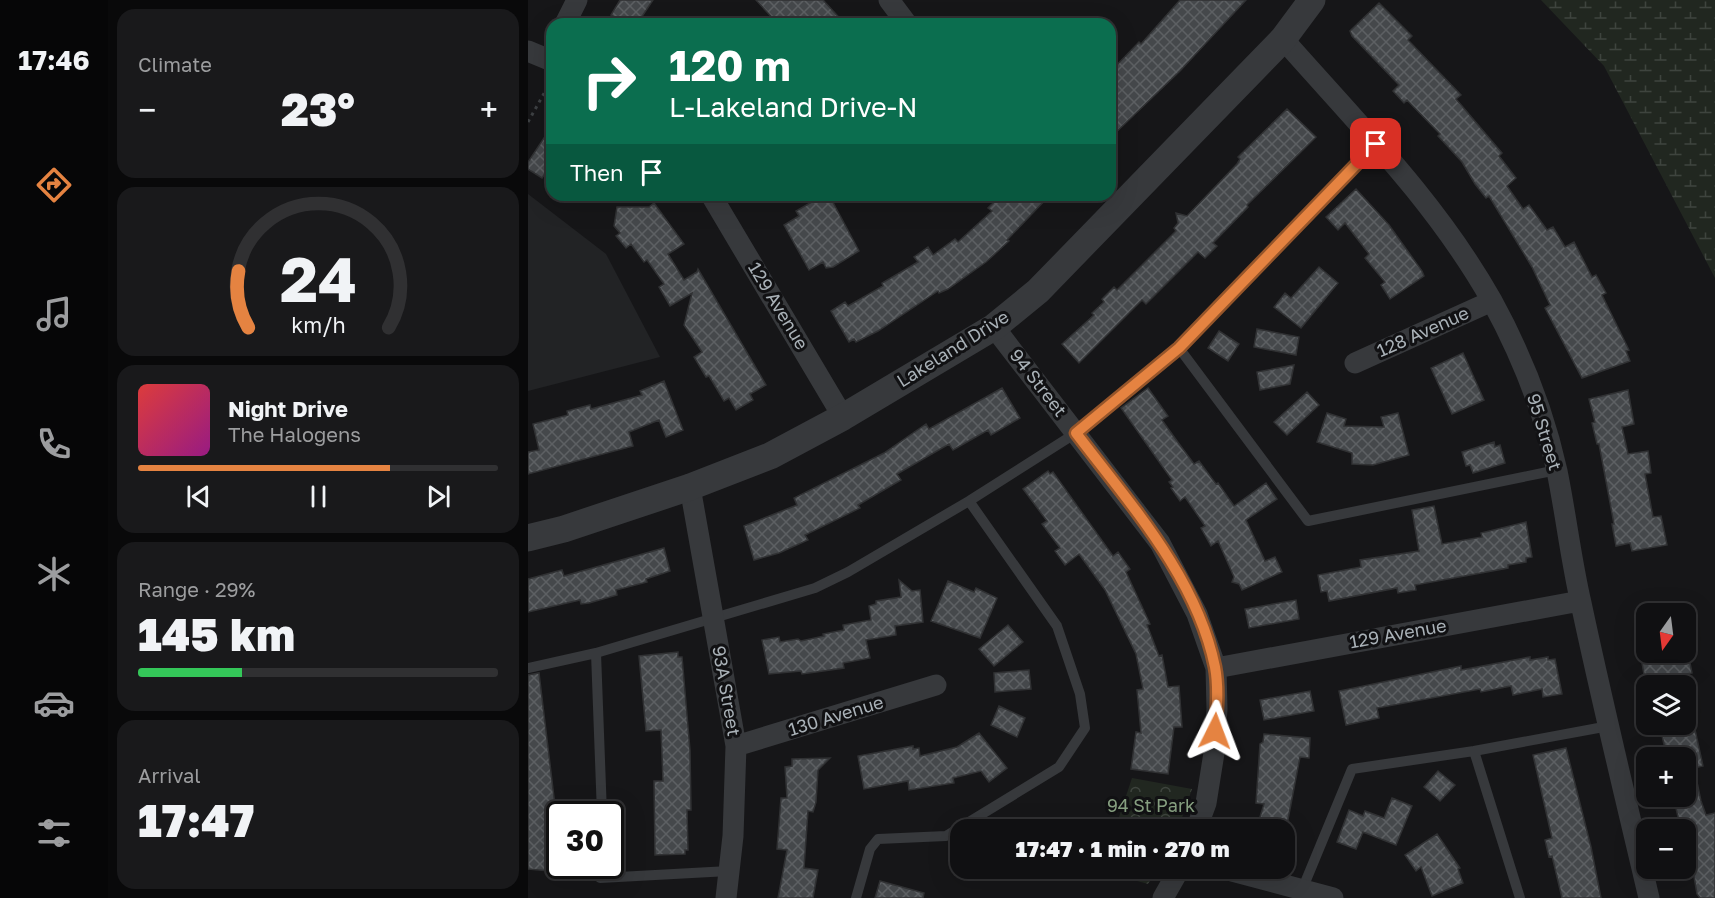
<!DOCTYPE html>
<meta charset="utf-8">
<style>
:root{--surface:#101012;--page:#19191b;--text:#f1f3f6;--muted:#9c9d9f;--line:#303032;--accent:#e58341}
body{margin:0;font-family:"Golos Text",sans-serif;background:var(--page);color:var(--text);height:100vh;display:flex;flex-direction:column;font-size:22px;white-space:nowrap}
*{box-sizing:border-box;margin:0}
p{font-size:20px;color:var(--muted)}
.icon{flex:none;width:33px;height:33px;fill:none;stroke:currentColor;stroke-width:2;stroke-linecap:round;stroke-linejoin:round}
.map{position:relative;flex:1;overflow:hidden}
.side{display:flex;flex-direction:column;gap:9px;padding:9px;background:#09090a;width:420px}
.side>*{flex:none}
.hud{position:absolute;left:18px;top:18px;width:570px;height:183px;border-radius:18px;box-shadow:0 6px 24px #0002,0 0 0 2px var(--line);background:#0b6e4f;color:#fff;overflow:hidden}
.needle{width:39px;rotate:194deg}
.fabs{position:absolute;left:1108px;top:603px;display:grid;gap:12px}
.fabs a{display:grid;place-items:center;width:60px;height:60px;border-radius:12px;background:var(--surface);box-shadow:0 6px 24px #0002,0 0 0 2px var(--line);font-size:30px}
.speed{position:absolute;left:18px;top:801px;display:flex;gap:12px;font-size:30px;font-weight:700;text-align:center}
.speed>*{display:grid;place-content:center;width:78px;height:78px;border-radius:50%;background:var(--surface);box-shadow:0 6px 24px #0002,0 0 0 2px var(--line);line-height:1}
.speed .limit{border:3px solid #111;border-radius:9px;background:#fff;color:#111}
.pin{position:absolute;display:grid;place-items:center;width:51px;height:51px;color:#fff;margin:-26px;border-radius:12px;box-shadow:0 3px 9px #0006}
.me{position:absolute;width:66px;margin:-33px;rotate:3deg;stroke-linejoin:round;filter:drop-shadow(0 0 4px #0008)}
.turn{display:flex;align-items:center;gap:21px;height:126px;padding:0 24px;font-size:27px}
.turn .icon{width:78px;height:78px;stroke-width:2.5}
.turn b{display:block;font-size:42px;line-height:51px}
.then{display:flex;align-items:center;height:57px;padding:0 24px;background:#0003;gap:12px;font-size:22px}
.big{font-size:45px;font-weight:800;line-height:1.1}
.side .tile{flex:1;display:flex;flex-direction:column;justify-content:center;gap:9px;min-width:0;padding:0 21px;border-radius:18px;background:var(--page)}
.side .dial{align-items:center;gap:0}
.dial svg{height:156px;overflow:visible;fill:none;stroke:var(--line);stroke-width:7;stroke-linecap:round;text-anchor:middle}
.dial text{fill:var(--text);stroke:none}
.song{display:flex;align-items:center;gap:18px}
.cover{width:72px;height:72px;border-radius:9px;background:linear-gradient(135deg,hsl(0 70% 55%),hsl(310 70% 35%))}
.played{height:6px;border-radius:3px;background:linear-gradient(90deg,var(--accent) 70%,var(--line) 70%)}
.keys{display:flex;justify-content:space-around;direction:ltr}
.heat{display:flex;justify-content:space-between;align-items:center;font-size:33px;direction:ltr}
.charge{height:9px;border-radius:4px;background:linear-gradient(90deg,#34c759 29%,var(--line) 0)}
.trip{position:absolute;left:422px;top:819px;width:345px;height:60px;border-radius:18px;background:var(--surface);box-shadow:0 6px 24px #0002,0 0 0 2px var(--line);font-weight:800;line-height:60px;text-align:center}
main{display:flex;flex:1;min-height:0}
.dock{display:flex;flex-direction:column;width:108px;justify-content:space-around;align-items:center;background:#060607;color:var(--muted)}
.dock .icon{width:42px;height:42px}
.dock .selected{color:var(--accent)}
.dock b{font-size:27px;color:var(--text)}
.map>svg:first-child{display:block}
.built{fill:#222325}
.wetland{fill:url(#wetland-marsh)}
.park{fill:url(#park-crowns)}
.building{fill:url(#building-cross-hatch);stroke:#303133;stroke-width:1.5}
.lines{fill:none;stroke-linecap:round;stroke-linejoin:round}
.path{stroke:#3d4043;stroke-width:3;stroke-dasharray:3 4.5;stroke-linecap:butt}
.service{stroke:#37393c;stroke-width:10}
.minor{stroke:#37393c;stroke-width:21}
.tertiary{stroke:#37393c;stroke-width:27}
.route-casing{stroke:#95552a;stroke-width:15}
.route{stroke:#e58341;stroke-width:10}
.labels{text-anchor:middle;stroke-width:6;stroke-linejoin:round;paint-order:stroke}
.street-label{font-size:18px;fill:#a9b1b7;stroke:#111113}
.park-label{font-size:18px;fill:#87a081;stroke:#111113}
</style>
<main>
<nav class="dock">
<b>17:46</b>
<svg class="icon selected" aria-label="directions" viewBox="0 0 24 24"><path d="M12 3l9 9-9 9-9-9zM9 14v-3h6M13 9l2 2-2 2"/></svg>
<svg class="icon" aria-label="music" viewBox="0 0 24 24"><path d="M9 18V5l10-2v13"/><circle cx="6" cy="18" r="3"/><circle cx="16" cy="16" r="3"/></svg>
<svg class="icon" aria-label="phone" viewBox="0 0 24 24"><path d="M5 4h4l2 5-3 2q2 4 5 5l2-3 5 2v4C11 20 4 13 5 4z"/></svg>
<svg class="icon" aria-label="climate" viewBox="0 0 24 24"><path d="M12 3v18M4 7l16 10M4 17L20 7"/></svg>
<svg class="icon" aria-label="car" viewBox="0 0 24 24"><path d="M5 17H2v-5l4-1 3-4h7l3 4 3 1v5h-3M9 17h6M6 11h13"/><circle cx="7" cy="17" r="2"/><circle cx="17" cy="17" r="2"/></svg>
<svg class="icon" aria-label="filters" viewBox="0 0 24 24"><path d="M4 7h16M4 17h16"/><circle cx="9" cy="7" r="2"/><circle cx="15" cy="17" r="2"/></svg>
</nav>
<section class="side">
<div class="tile"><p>Climate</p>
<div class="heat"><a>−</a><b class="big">23°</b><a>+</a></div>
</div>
<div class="tile dial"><svg viewBox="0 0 100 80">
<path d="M14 69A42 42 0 1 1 86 69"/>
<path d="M14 69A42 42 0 0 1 9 40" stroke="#e58341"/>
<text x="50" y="56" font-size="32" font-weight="700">24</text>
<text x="50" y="72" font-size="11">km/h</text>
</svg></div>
<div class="tile">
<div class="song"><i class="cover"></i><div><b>Night Drive</b><p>The Halogens</p></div></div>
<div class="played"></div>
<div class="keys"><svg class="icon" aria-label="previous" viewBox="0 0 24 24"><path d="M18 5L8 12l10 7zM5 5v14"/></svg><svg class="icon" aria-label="pause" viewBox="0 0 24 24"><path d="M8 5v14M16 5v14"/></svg><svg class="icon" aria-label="next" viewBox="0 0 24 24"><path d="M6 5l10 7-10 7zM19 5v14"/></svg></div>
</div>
<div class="tile"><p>Range · 29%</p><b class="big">145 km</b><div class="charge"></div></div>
<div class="tile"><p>Arrival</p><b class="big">17:47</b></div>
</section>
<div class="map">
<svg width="1187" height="898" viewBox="0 0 1187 898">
<defs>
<pattern id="wetland-marsh" width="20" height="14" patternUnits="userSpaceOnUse" patternTransform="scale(1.5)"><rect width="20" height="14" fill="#212720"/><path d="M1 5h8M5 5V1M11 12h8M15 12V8" fill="none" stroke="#3e443e"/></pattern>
<pattern id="park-crowns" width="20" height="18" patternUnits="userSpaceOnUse" patternTransform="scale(1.5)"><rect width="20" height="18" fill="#212720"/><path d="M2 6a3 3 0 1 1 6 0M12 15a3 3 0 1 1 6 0" fill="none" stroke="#3e443e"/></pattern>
<pattern id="building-cross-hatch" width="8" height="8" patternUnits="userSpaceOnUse" patternTransform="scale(1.5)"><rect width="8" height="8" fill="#45484b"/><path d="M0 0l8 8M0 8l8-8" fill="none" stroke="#5d6063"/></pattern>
</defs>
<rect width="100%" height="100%" fill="#161618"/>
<path class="built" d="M0,194L78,254L132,357L0,391Z"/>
<path class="wetland" d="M1013,0H1187V278L1076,66Z"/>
<path class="park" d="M604,778L664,789L650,829H587Z
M574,868H629V869L620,884L573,871Z"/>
<path class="building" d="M92,0H125L109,24H97L83,15Z
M228,0H295L317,24H250Z
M652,0H718L652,71L582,138V72L611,42L613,44Z
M851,3L884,36L880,40L933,95L928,99L974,153L971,156L988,178L979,186L995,209L1001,205L1019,230L1025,227L1037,247L1046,242L1064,277L1068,275L1078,293L1074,295L1101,350L1098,351L1102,361L1054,378L1017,308L1022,305L1004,267L961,196L958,198L947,184L934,162L910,136L912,134L879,100L876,103L865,91L871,85L824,36L822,31Z
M759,109L788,137L719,205L720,207L685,243L689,246L677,258L670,252L618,304L614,300L551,363L534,344L566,315L564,313L576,302L574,299L586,287L589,290L648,231L646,228L650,223L648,213L659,216L709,164L712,159L710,157Z
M24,126V163L14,178L0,169V162Z
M828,189L861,225L894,271L896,276L862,299L853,285L857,282L837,258L841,254L817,223L810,230L798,217Z
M296,195H301L331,251L305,267L298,268L295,262L281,270L256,225L271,216L268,211Z
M456,195H522L479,240L481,241L458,262L420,289L411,293L410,291L350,331L328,342L326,339L321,342L303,311L317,302L320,306L355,286L354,283L390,262L386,257L400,247L405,255L427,239L430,242L464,211L460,208L465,203Z
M126,203L156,244L140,254L156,280L169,272L170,269L238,385L222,394L225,400L208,410L201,398L196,401L181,376L178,377L166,357L174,352L156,325L164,293L142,306L131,287L136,284L119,260L116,262L103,244L98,248L88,236L92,233L86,226L89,207H121Z
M791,267L810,283L773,328L746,307L757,293L763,298Z
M729,329L771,337L768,355L726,347Z
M691,331L711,344L700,361L680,348Z
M935,353L956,400L924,414L903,368Z
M766,365L762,384L732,390L729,372Z
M136,381L155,430L138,437L131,420L101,432L105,446L0,474V452L11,450L5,424L40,415L39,411L62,405L63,409L114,395L112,391Z
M474,388L492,418L463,435L460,430L425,450L421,444L369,474L373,480L330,505L332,508L277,535L280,540L251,553L226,560L216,526L269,505L266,498L356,453L398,424L401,429Z
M620,388L640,416L634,420L649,441L666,464L671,461L688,484L690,483L706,506L738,483L749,499L718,520L737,561L747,557L754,572L714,590L711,584L704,582L706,577L690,541L683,546L673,528L677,526L657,497L652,501L643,488L645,487L641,482L644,480L593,408Z
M1100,390L1106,424L1094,427L1100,454L1120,451L1123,473L1117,474L1125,517L1133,516L1139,545L1104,551L1102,543L1088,546L1084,524H1086L1071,444H1069L1064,423L1067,422L1061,399Z
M779,392L791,405L759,435L746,422Z
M799,413L818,419L816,426L856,427L853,417L870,413L881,455L845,465L824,464V453L789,442Z
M966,442L967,447L972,445L977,463L945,473L942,465L938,466L934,452Z
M520,471L522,474L525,472L585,556L590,552L602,569L598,572L622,624L619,625L631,656L634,655L640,687L651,686L654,727H646L640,774L603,769L608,732L613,733L609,690L615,689L608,654L577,590L551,554L537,565L527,551L532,548L514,524L519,521L495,489Z
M906,506L914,544L954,537L953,533L998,522L1004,557L998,558V562L980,565V568L887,585L888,590L870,593L869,588L801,601L799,591L793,592L790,575L833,567L832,560L891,551L884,510Z
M136,548L142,571L118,579L119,582L88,590L89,595L61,603L53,604L52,600L0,612V579L34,570L36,576Z
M371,580L384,591L392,590L395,622L367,626L368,635L338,640L342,658L315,663L316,668L274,674L273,671L241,674L234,640L251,637L252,642L270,639L273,641L296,636L295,634L316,630L315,625L343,620L341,606L348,604V601L373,597Z
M420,581L446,592L448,588L469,598L452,638L403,621Z
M768,600L771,619L721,628L717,609Z
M480,625L495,642L466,666L451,649Z
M150,652V657H154L162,750L163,810H159L160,850H157V854L127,855L126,781H135L133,730L118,731L111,656Z
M1131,653L1132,658L1160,653L1164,673L1158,674L1160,686H1118L1113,657Z
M1002,657V660L1020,657V660L1027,659L1034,694L1015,697L1014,689L985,695L983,686L953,692L952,689L849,708L851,718L818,725L811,691L933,666V670Z
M501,670L503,689L467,692L466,673Z
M11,673L28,814H40H32L29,826L32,872L0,869V675Z
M782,691L786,711L736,720L732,700Z
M471,706L497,718L489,737L463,725Z
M1164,716L1175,766L1166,768L1173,801L1178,815L1187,813V898H1172L1169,894L1158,830H1153L1147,804V797L1158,796V758H1139L1133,731L1158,726V717Z
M451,733L479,768L461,782L453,771L425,778L426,783L381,790L380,781L336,789L330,756L385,746V749L391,748L392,756L429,747Z
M736,734L782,738L781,758L772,757L758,830H728L736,804L728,803L732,744L735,742Z
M1038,748L1063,847L1073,898H1034L1024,856L1021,857L1017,840L1024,838L1005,755Z
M302,758L290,770L288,802L285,812L280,811L276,868L290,870L285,898H250L259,850L249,849L253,798H259L257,767L264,766V759Z
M910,771L927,785L912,801L896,787Z
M864,798L884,806L868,845L835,832L828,849L809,842L821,810L835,816L837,811L856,818Z
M909,834L932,868L930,869L935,883L904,896L893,867L888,871L877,855Z
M352,881L396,893L395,898H347Z"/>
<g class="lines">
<path class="path" d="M0,122L23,81"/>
<path class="service" d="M651,348L780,521L1029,470
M68,653L74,814
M0,668L68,653L287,588L320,572L441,501L548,433L651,348L848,144
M946,751L992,898
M72,866V878L201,871
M774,890L824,769L946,751L1081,726
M328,898L342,849L350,839L418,836L531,767L557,728L552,694L529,626L441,501"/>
<path class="minor" d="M361,0L379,24
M37,24L49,0
M755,39C829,123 909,203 964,301C993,354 1016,412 1029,471C1038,515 1043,560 1053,603C1074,702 1098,800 1121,898
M0,51L24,61
M183,195L315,417
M466,327L632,543L669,614L688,668L689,709L686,753L678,803L668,830
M827,363L964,301
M162,487L208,746L205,836L198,898
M688,668L1052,601
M208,746L408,685
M693,868L805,898
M635,898L652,868"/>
<path class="tertiary" d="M0,538L36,529L162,487L242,456L315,417L466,327L510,291L755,39L784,0"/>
</g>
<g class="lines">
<defs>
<path id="route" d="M687,731C689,711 691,688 687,667C669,578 602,504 548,433L651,348L848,144"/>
</defs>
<use href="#route" class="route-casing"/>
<use href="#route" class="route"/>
</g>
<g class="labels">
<g class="street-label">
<text transform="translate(250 306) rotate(59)" y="6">129 Avenue</text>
<text transform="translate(895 332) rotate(-24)" y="6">128 Avenue</text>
<text transform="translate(425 349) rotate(-32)" y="6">Lakeland Drive</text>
<text transform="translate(510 383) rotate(52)" y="6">94 Street</text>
<text transform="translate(1016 432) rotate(73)" y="6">95 Street</text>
<text transform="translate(870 634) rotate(-10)" y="6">129 Avenue</text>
<text transform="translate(198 691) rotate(80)" y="6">93A Street</text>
<text transform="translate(308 716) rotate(-17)" y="6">130 Avenue</text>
</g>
<g class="park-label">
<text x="623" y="812">94 St Park</text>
</g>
</g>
</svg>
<div class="fabs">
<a><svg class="needle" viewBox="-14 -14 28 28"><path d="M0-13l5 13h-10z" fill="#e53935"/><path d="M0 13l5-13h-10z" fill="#9c9d9f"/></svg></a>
<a><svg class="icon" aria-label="layers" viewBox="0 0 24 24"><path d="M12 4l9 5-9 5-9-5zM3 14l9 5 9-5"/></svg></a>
<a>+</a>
<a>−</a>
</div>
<div class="speed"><div class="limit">30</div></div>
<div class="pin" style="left:848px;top:144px;background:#d93025"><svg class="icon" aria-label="arrive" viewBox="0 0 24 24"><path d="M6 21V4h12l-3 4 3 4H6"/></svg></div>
<svg class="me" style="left:687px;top:731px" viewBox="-20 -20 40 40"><path d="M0-17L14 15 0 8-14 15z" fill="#e58341" stroke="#fff" stroke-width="4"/></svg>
<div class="trip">17:47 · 1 min · 270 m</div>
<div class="hud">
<div class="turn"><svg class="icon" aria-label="right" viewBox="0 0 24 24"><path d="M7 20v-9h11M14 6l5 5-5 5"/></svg><div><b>120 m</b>L-Lakeland Drive-N</div></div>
<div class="then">Then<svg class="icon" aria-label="arrive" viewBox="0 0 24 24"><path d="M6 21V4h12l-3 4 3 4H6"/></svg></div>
</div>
</div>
</main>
